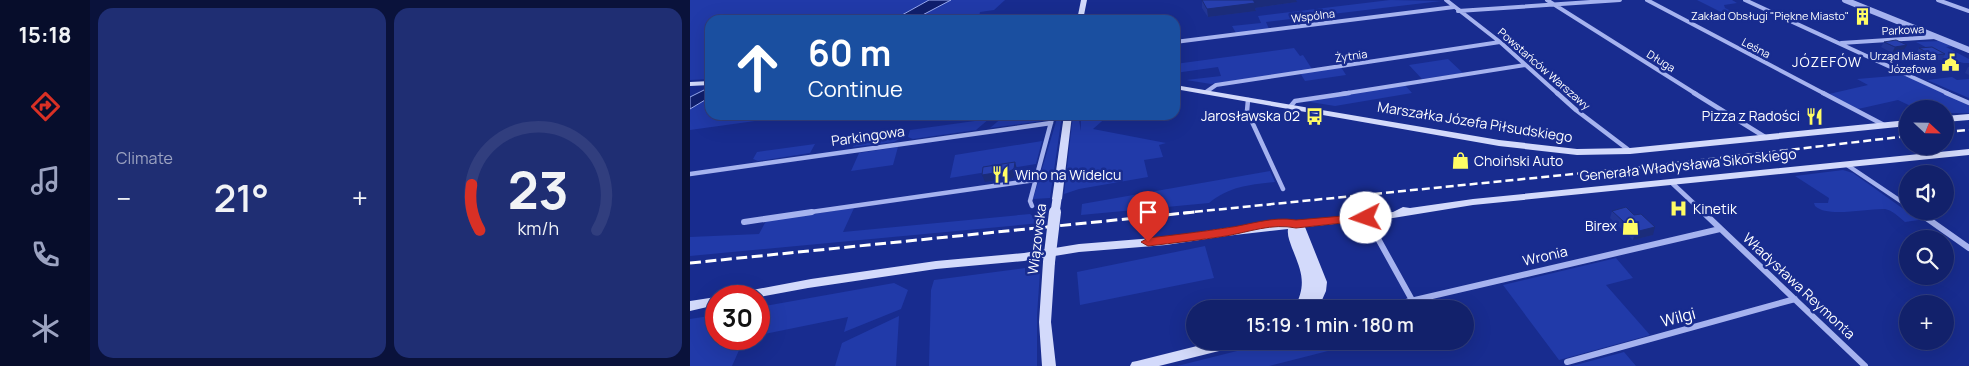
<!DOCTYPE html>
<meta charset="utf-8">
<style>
:root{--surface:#12216b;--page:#1f2e73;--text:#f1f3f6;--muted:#9ca3c1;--line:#313e7e;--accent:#d93025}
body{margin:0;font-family:Manrope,sans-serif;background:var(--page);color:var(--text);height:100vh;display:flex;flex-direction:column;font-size:19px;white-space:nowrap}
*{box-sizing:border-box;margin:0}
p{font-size:16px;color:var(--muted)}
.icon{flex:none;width:28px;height:28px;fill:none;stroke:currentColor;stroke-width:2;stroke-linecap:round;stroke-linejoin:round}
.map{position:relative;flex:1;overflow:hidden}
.details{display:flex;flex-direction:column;gap:8px;padding:8px;background:#0a123b;width:600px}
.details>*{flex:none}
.guide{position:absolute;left:15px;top:15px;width:475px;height:105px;border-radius:15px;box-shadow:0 5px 20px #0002,0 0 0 1px var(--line);background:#1a4fa0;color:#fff;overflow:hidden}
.needle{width:32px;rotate:112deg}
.buttons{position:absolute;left:1209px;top:100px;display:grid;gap:10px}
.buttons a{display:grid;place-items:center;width:55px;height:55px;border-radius:50%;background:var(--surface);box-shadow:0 5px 20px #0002,0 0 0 1px var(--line);font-size:25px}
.speed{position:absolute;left:15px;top:285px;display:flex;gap:10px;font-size:25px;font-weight:700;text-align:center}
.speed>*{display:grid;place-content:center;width:65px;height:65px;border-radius:50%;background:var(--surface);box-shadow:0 5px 20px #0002,0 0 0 1px var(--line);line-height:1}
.speed .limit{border:8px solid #d22;background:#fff;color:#111}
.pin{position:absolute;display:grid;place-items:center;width:42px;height:42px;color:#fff;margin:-51px -21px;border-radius:50% 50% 50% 0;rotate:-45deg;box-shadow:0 0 5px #0007}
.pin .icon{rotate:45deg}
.me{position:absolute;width:55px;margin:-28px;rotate:266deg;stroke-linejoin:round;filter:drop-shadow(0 0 4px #0008)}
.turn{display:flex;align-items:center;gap:18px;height:105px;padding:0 20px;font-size:22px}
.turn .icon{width:65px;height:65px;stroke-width:2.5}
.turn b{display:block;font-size:35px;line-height:42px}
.big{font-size:38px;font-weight:600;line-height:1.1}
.details .tile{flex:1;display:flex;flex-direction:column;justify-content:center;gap:8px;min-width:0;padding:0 18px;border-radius:15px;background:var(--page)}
.details .dial{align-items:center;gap:0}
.dial svg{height:130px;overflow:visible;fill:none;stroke:var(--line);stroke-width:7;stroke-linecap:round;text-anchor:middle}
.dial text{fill:var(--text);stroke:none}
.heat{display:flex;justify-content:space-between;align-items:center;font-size:28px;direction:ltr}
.details .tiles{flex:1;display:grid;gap:8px;grid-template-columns:repeat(2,1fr)}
.trip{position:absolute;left:496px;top:300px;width:288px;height:50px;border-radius:25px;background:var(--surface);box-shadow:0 5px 20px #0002,0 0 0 1px var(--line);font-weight:600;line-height:50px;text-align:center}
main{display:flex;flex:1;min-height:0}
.menu{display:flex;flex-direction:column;width:90px;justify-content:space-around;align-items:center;background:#070d2b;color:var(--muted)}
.menu .icon{width:35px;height:35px}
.menu .on{color:var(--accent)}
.menu b{font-size:22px;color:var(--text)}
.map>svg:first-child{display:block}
.green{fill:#213aa9}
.water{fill:#101f6d;stroke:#98aaf1}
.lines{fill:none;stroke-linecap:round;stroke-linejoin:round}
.minor-far2{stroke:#a6b3ef;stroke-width:4}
.minor-far1{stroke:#a6b3ef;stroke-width:4.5}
.minor{stroke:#a6b3ef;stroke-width:6}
.tertiary{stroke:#a6b3ef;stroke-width:6}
.secondary{fill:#d3dafb;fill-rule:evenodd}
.rail-far1{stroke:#fff;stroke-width:2.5;stroke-dasharray:8 4;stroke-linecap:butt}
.rail{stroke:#fff;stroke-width:3;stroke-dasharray:11 4.5;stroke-linecap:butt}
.secondary-bridge-far1{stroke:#d3dafb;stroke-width:9}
.secondary-bridge{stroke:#d3dafb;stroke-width:12}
.wall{fill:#223696}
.shaded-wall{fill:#1b2c7a}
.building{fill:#273fae;stroke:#1b2c7a}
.route{fill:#d93025;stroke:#8d1f18}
.labels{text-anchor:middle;stroke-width:5;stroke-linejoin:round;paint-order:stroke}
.far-street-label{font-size:11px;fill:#fff;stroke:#182c8f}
.far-poi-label{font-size:11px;fill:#fff;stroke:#182c8f;text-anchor:end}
.far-quarter-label{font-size:14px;letter-spacing:1px;fill:#fff;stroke:#182c8f}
.poi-label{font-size:14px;fill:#fff;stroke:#182c8f;text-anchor:end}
.street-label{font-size:14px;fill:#fff;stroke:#182c8f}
.near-street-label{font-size:16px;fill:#fff;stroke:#182c8f}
</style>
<main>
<nav class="menu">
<b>15:18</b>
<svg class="icon on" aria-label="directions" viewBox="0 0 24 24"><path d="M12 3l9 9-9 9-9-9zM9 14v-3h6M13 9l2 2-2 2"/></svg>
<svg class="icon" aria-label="music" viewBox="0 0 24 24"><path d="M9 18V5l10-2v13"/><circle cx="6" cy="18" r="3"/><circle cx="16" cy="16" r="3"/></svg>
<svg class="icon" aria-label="phone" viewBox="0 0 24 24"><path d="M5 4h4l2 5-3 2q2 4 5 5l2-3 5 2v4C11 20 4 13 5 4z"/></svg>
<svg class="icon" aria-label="climate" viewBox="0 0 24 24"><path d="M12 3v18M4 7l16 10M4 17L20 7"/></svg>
</nav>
<section class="details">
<div class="tiles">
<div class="tile"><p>Climate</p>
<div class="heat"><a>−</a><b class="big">21°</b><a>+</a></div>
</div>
<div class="tile dial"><svg viewBox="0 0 100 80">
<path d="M14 69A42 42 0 1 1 86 69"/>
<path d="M14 69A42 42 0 0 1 9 41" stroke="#d93025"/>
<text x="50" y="56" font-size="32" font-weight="700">23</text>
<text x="50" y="72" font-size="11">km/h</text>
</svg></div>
</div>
</section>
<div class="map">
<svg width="1279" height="366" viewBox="0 0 1279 366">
<rect width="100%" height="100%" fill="#182c8f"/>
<path class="green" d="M0,0H239L203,20H20V79L0,80Z
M261,0H315L304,10L290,12L288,20H223Z
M700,0L751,1L576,22L579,29L546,33L542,26L571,23L568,16Z
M1007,0H1042L1047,3L1034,5L1035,8L1043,12L1033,13Z
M1249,41L1263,46L1256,47L1279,59V63C1269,64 1263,57 1253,58L1249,54L1226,42Z
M604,48L610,56L613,55L622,69L521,84L496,80L531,76L528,67L485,73V64Z
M758,59L773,73L732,79L719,65Z
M651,67L656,75L615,81L610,73Z
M1215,75L1276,104L1279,106V113H1255V109H1227L1208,100L1168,109L1139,94L1178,85L1167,79Z
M1262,77L1267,80L1279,79V98L1237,80Z
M715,85L722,93L645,106L614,101Z
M20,97V115H108L0,130V109Z
M324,115H360L359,120L300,128L314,116Z
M368,115H372L360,198L343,199Z
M383,115H388L391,131V115H419L403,129L476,143L469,145L473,157L454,160L458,177L389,189L374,194Z
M299,119L286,130L223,139L218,137L220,130Z
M213,131L211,138L204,142L163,147L167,137Z
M352,141L346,164L260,178L265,155Z
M125,144L120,153L68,161L63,159L67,152Z
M208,147L203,165L161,171L169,153Z
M1153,170L1163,173L1229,220L1215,222C1209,217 1202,210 1195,209C1179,208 1137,218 1125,206L1124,203H1138L1139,198L1105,176Z
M580,171L585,182C560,185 540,186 519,203L391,215L392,204Z
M164,208L153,232L340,214L351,223L0,256V237L69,234L76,221Z
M515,246L524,278L390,305L387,272Z
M926,258L943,278L916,285L960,335L869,360L813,285Z
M335,268V274L350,272L347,315V366H239L241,290L244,280Z
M204,283L218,290L211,309L154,332L158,317L69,335V307Z
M26,315V339H54L42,366H0V319Z
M209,316L206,366H145L152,343Z
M587,341H634L638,351L579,366H487Z
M934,352L946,366H882Z"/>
<path class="water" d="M239,0H261L223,20H203Z
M20,87V97L0,109V97Z"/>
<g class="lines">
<path class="minor-far2" d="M756,0L810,42L868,94
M857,0L1006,94
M957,0L1135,94
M1055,0L1259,94
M1248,0L1279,11
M768,11L930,0
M485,42L764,7
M1151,43L1245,37
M516,92L526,85L810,42
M651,94L835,65"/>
<path class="minor-far1" d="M867,93L886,110L940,151
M1004,93L1075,137
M1133,93L1194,125
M1256,93L1279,103
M558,100L557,111L593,189
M600,107L605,101L659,93
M1157,165L1218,206
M0,174L361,123
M982,183L1014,213
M342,206L340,201L363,115
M1226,211L1229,213
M114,213L345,180"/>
<path class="minor" d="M1013,212L1175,366
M1228,212L1279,248
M676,217L722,300
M54,222L122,212
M686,309L1030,229
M877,362L1105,299"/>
<path class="tertiary" d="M1155,0L1279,50"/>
<path class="secondary" d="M391,0H397L393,20H387Z
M20,81V85L0,86V82Z
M485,85L809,140L887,149L940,148L1218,120V126L940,154L887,155L809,146L485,89Z
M1279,114V120L1255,122V116Z
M374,115H382L372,199L367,202L362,199Z
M1279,149V155L783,205L703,218L615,227L637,282L636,291L628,309H604C617,284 612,273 602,248C600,242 597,236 598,229L536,236L476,245L389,252L334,261L246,269L118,288L69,297L46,296L48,293L52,292L121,279L246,261L334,253L389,244L476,237L536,228L596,222L601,220L608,221L703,212L713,207L720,208L783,199Z
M359,258L363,259L365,262L361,322L366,366H352L349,322L353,262L355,259Z
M26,297V305L0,311V301Z
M527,341H555L554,345L549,346L469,366H440L442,362L447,361Z"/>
<path class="rail-far1" d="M1255,132L1279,130
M493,213L944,168L1218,136"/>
<path class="rail" d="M0,263L505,212"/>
<path class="secondary-bridge-far1" d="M365,213L367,199"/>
<path class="secondary-bridge" d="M359,262L365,212"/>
</g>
<path class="wall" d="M512,0L607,2L565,8L566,11L518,17L512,8Z
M1194,42L1213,51L1202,53L1191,47Z
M1229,48L1255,54L1252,60L1238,61L1226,54Z
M1278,67H1279V75L1275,73Z
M922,211L963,235L943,240L920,218Z"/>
<path class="shaded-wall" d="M563,0H606L607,2L565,8L566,11L518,17L517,9Z
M1217,45L1213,51L1202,53L1205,47Z
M325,162L327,169L326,176L320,179L318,172Z
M317,171L319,178L295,182L292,175Z
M965,227L963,235L943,240L945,232Z"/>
<path class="building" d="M512,0H563L565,3L517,9Z
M1206,40L1217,45L1205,47L1194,42Z
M1242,47L1255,54L1242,55L1229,48Z
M325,162L324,169L318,172L317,171L292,175L293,167Z
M936,207L944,215L951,214L965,227L945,232L922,211Z"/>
<path class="route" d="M676,214L682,218L680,220L606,228C582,223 559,232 536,236C510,240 484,243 458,246L451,242L458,238C484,235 510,232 536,228C559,225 582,216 606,220Z"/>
<defs>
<symbol id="building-bare" viewBox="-9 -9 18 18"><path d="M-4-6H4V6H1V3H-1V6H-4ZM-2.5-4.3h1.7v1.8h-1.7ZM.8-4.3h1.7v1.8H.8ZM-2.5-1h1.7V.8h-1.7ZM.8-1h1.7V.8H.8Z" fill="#fffc64" stroke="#182c8f" stroke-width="2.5" paint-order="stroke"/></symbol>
<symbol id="civic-bare" viewBox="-9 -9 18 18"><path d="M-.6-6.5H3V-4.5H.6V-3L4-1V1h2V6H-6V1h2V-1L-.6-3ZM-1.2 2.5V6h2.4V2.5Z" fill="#fffc64" stroke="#182c8f" stroke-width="2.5" paint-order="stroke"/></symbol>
<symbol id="bus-bare" viewBox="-9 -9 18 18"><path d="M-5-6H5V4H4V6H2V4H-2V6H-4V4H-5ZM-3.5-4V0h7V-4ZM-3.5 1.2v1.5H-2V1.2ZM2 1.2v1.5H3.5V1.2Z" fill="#fffc64" stroke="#182c8f" stroke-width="2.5" paint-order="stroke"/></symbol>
<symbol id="restaurant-bare" viewBox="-9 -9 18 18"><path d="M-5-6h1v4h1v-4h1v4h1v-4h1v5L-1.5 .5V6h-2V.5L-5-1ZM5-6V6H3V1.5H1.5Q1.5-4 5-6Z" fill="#fffc64" stroke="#182c8f" stroke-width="2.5" paint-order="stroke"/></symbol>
<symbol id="shop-bare" viewBox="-9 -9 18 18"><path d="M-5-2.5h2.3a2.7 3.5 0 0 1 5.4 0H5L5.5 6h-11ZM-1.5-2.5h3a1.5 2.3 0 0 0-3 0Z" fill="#fffc64" stroke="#182c8f" stroke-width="2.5" paint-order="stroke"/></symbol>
<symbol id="hospital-bare" viewBox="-9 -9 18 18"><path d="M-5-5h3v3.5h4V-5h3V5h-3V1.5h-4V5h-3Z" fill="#fffc64" stroke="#182c8f" stroke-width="2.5" paint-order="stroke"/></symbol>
</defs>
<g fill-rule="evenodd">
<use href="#building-bare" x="1160" y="4" width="25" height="25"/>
<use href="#civic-bare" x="1248" y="50" width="25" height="25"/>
<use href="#bus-bare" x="612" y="104" width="25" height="25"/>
<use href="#restaurant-bare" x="1112" y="104" width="25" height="25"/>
<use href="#shop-bare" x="758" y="148" width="25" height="25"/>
<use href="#restaurant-bare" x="298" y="162" width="25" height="25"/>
<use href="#hospital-bare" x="976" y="196" width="25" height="25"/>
<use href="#shop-bare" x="928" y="214" width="25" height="25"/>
</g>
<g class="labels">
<g class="far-street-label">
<text transform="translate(623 16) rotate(-7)" y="4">Wspólna</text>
<text transform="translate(1213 30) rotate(-3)" y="4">Parkowa</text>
<text transform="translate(1066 48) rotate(28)" y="4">Leśna</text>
<text transform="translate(661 56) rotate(-8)" y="4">Żytnia</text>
<text transform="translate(971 61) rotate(32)" y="4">Długa</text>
<text transform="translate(854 69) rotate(41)" y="4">Powstańców Warszawy</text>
</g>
<g class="far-poi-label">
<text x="1159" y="20">Zakład Obsługi "Piękne Miasto"</text>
<text x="1246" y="60">Urząd Miasta<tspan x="1246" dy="13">Józefowa</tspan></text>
</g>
<g class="far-quarter-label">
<text x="1137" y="67">JÓZEFÓW</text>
</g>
<g class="poi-label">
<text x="610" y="121">Jarosławska 02</text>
<text x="1110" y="121">Pizza z Radości</text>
<text x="784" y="166" text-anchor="start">Choiński Auto</text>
<text x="325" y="180" text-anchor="start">Wino na Widelcu</text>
<text x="1003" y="214" text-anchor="start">Kinetik</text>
<text x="927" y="231">Birex</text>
</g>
<g class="street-label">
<text transform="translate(785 122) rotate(9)" y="5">Marszałka Józefa Piłsudskiego</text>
<text transform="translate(178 136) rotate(-8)" y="5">Parkingowa</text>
<text transform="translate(998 165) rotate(-6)" y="5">Generała Władysława Sikorskiego</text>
<text transform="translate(347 239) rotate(-83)" y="5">Wiązowska</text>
<text transform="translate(855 256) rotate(-13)" y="5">Wronia</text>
<text transform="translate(1109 286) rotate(43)" y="5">Władysława Reymonta</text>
</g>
<g class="near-street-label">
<text transform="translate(988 317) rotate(-15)" y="6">Wilgi</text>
</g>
</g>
</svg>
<div class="buttons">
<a><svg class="needle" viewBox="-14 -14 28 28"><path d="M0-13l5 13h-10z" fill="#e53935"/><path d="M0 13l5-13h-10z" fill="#9ca3c1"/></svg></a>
<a><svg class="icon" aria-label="sound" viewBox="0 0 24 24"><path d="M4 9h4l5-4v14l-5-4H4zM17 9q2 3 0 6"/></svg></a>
<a><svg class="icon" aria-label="search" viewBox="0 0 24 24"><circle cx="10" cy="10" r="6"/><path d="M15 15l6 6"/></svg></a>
<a>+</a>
</div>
<div class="speed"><div class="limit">30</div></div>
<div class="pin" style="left:458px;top:242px;background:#d93025"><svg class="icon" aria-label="arrive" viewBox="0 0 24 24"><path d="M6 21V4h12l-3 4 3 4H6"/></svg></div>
<svg class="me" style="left:676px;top:218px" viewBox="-20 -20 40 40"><circle r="19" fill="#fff"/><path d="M0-13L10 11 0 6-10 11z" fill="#d93025"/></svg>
<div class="trip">15:19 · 1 min · 180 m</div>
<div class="guide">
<div class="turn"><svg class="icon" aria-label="ahead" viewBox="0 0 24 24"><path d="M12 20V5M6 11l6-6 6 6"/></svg><div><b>60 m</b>Continue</div></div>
</div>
</div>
</main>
